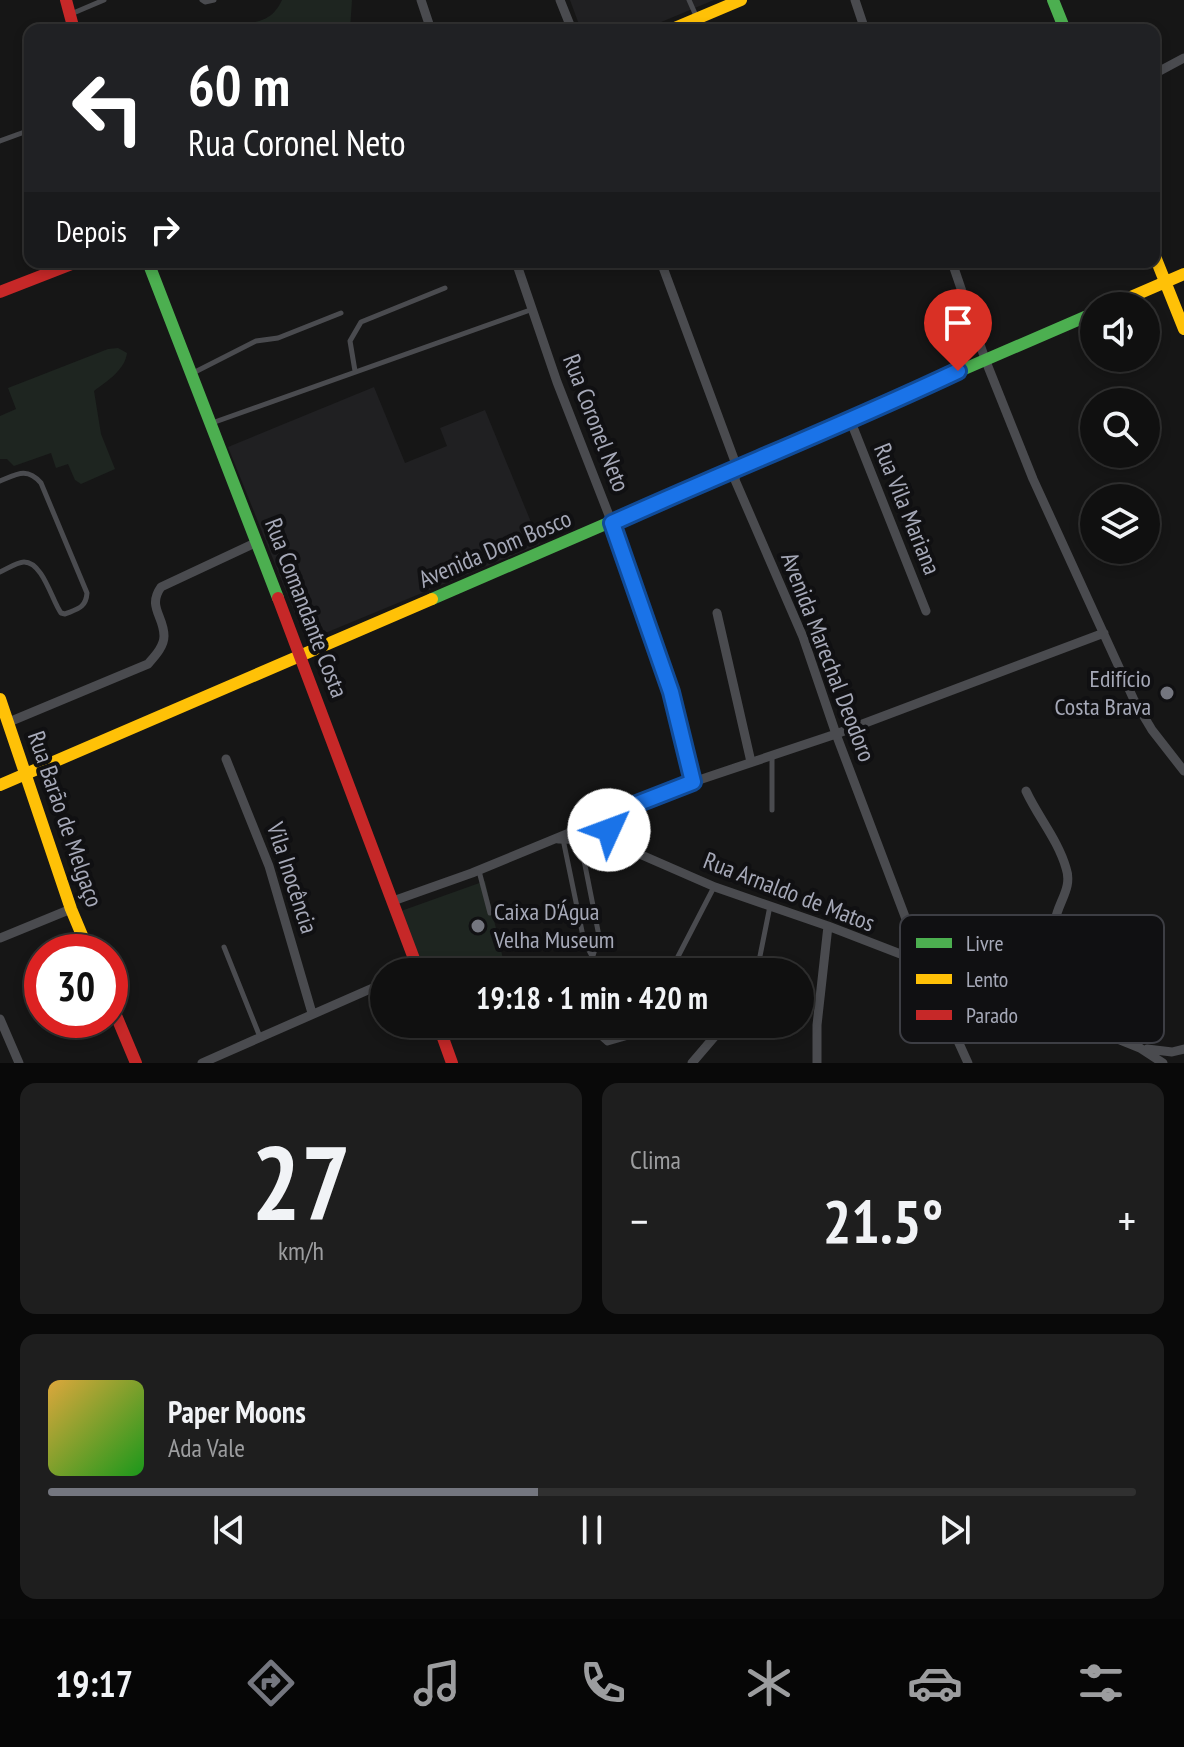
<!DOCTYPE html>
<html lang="pt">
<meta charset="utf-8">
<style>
:root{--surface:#101010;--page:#1e1e1e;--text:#f1f3f6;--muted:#9c9d9f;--line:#303030;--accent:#74767f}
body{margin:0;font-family:"PT Sans Narrow",sans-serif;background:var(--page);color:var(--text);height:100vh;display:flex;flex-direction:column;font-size:30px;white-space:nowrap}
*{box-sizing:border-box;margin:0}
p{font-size:26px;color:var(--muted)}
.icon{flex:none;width:44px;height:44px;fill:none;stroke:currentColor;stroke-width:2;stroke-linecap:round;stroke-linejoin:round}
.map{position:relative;height:1063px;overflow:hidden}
.drawer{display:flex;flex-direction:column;gap:20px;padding:20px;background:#090909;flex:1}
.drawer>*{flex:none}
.top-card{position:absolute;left:24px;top:24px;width:1136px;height:244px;border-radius:16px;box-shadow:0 4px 12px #0003,0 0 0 2px var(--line);background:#202124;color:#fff;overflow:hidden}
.tools{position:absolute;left:1080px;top:292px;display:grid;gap:16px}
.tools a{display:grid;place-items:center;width:80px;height:80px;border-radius:50%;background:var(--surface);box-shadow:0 4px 12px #0003,0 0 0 2px var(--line);font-size:40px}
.speed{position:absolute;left:24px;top:934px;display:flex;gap:16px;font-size:40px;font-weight:700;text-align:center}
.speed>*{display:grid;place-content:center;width:104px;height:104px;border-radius:50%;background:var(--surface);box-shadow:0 4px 12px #0003,0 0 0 2px var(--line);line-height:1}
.speed .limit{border:12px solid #d22;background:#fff;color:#111}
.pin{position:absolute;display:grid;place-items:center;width:68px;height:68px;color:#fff;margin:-82px -34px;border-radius:50% 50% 50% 0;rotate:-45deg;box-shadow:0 0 8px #0007}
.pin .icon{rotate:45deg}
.me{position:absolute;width:88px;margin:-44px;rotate:47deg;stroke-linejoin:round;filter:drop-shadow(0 0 6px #0008)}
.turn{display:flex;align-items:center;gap:28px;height:168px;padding:0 32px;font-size:36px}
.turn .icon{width:104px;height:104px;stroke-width:2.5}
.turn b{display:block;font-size:56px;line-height:68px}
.then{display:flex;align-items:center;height:76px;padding:0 32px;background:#0003;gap:16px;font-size:30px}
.big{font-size:60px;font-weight:600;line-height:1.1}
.drawer .tile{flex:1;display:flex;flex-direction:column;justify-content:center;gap:12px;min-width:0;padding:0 28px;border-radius:16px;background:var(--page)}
.drawer .dial{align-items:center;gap:0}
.dial b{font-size:104px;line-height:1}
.song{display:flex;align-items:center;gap:24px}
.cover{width:96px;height:96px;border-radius:12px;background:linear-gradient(135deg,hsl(40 70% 55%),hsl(120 70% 35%))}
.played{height:8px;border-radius:4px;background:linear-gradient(90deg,var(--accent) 45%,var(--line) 45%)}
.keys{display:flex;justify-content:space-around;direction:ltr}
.heat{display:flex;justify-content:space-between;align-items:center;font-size:44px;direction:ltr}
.drawer .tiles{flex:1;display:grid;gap:20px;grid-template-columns:1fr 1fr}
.tile:last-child{grid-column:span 2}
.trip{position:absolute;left:370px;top:958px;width:444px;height:80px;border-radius:40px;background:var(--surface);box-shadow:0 4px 12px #0003,0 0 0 2px var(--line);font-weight:600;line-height:80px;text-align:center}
.tab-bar{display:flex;height:128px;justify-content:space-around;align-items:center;background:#060606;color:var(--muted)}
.tab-bar .icon{width:56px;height:56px}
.tab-bar .selected{color:var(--accent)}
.tab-bar b{font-size:36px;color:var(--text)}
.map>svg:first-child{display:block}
.built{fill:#202022}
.green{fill:#1e2520}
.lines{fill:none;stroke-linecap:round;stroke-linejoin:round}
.lane{stroke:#4a4b4f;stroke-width:5}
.street{stroke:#4a4b4f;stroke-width:9}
.fast{stroke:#4caf50;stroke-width:12}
.slow{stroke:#ffc107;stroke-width:12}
.jam{stroke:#c62828;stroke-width:12}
.route-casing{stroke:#114b97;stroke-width:20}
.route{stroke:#1a73e8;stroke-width:14}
.poi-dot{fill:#74767f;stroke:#101012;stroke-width:3}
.labels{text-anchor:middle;stroke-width:8;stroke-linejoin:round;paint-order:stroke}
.street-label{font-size:24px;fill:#a6a9b8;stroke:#101012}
.poi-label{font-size:24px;fill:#a6a9b8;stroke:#101012;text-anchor:end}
.key{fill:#101012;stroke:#3d3e44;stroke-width:2}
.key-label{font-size:22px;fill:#a6a9b8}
</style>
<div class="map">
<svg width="1184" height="1063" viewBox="0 0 1184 1063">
<rect width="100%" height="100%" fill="#161616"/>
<path class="built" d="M570,0H714L642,30H581Z
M374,387L405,463L447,446L440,428L485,410L540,544L306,641L228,447Z"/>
<path class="green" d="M282,0H352L350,30H227C249,19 269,28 282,0Z
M118,348L127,353C125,370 107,381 94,391L101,434L115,469L81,484L75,480L68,464L56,468L51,453L14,466L7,459H0V416L16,409L8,388L108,349Z
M485,881L506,972H424L401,911Z"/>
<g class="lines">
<path class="lane" d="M202,0L205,2L214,0
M689,0L697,18
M71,14L104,0
M0,141L30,130
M355,371L350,341L361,322L445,288
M191,374L256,341L278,338L341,313
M212,423L533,309
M0,481C17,474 27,467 41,483L87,593C86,608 77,609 65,614L61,613C52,601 43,562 24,562C17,562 7,569 0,572
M772,756V810
M563,839L584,941L592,956
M580,840L599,936L588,972
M479,871L490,913
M224,947L260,1037
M757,971L770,906
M670,972L714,887
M586,1024L607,1043L628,1037L643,1024"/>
<path class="street" d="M421,0L431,30
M560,0L572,30
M855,0L865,30
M1154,74L1184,58
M516,262L557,382L612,523L658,652L671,692L693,782
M661,262L737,467L735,480L803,637L836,734L923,964L968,1063
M952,262L985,359L1033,479L1134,700L1152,730L1184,771
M851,422L926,611
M717,613L751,762
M9,722L148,664C154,657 164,647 164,636C164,616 147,607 161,587L257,542
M226,759L269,866L312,1013
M1026,791C1038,817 1058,840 1066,868C1073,888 1058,902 1055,921C1049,950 1055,985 1056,1014
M616,812L609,830L613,840L618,844
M558,839L594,840L621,846L715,887L828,926L1056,1014L1140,1048L1163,1063
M393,901L472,873L693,782L836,734L1104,633
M0,938L71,909
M942,1002L947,985L960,979
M0,1019L19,1063
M1147,1049L1172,1052L1184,1049
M202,1063L384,983
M692,1063L721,1029
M817,1063V1025L828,926"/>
<path class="fast" d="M1053,0L1065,30
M148,262L278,598
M432,599L1094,313"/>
<path class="slow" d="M670,30L741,0
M1154,254L1184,329
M1110,306L1184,274
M0,699L71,909L89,952
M0,785L432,599"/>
<path class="jam" d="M66,0L74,30
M0,292L77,262
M278,598L419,972
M110,1001L136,1063
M438,1024L452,1063"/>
</g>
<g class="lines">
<defs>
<path id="route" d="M609,830L616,812L693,782L671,692L612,523C727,471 844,425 958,371"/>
</defs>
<use href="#route" class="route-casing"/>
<use href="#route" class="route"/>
</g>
<g class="poi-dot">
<circle cx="1167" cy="693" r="8"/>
<circle cx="478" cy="926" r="8"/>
</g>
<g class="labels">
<g class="street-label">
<text transform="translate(596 423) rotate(69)" y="8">Rua Coronel Neto</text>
<text transform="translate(907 509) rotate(68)" y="8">Rua Vila Mariana</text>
<text transform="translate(495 549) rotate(-23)" y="8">Avenida Dom Bosco</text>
<text transform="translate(306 608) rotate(69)" y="8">Rua Comandante Costa</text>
<text transform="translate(828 657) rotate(69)" y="8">Avenida Marechal Deodoro</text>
<text transform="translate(65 819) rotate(71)" y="8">Rua Barão de Melgaço</text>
<text transform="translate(292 878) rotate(72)" y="8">Vila Inocência</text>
<text transform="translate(789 892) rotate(21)" y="8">Rua Arnaldo de Matos</text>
</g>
<g class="poi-label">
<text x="1151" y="687">Edifício<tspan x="1151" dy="28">Costa Brava</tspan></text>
<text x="494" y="920" text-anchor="start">Caixa D'Água<tspan x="494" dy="28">Velha Museum</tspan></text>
</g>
</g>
<rect x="900" y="915" width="264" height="128" rx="12" class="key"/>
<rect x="916" y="938" width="36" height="10" fill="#4caf50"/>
<rect x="916" y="974" width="36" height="10" fill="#ffc107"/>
<rect x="916" y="1010" width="36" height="10" fill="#c62828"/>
<g class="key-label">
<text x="966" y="951">Livre</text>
<text x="966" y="987">Lento</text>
<text x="966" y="1023">Parado</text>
</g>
</svg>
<div class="tools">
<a><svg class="icon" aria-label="sound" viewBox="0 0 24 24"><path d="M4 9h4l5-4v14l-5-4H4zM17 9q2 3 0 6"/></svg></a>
<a><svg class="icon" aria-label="search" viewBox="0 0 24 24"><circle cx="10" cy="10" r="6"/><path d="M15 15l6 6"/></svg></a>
<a><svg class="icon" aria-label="layers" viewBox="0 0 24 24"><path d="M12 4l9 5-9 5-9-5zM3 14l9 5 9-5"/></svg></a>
</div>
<div class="speed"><div class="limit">30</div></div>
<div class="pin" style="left:958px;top:371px;background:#d93025"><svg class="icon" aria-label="arrive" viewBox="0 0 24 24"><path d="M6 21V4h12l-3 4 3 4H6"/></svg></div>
<svg class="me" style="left:609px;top:830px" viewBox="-20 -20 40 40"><circle r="19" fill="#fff"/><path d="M0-13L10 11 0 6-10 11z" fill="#1a73e8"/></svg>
<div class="trip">19:18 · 1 min · 420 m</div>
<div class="top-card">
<div class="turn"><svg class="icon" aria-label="left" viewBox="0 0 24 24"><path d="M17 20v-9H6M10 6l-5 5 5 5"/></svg><div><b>60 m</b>Rua Coronel Neto</div></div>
<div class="then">Depois<svg class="icon" aria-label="right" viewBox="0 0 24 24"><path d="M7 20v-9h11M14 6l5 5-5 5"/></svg></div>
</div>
</div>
<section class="drawer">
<div class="tiles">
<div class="tile dial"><b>27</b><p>km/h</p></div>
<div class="tile"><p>Clima</p>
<div class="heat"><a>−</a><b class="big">21.5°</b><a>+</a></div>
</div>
<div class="tile">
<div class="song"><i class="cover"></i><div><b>Paper Moons</b><p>Ada Vale</p></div></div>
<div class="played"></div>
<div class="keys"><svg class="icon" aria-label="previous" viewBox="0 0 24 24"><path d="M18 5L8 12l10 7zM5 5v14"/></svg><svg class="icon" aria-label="pause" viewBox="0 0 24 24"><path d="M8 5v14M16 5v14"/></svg><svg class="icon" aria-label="next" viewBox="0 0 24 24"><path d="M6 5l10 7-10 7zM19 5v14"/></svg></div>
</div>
</div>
</section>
<nav class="tab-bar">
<b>19:17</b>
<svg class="icon selected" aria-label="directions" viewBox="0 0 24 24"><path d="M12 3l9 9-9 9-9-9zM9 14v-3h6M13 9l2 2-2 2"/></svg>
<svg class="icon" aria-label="music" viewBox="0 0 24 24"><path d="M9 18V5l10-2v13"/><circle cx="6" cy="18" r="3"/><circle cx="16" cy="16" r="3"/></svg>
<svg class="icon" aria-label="phone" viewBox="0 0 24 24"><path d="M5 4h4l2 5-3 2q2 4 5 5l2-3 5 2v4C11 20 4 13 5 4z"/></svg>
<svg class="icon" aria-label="climate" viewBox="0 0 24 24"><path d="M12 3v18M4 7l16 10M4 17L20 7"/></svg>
<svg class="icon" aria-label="car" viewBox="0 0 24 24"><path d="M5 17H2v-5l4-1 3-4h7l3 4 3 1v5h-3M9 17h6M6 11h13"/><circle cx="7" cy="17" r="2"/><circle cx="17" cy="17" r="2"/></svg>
<svg class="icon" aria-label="filters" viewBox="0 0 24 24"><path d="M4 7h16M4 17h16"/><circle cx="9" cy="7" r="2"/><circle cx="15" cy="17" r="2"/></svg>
</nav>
